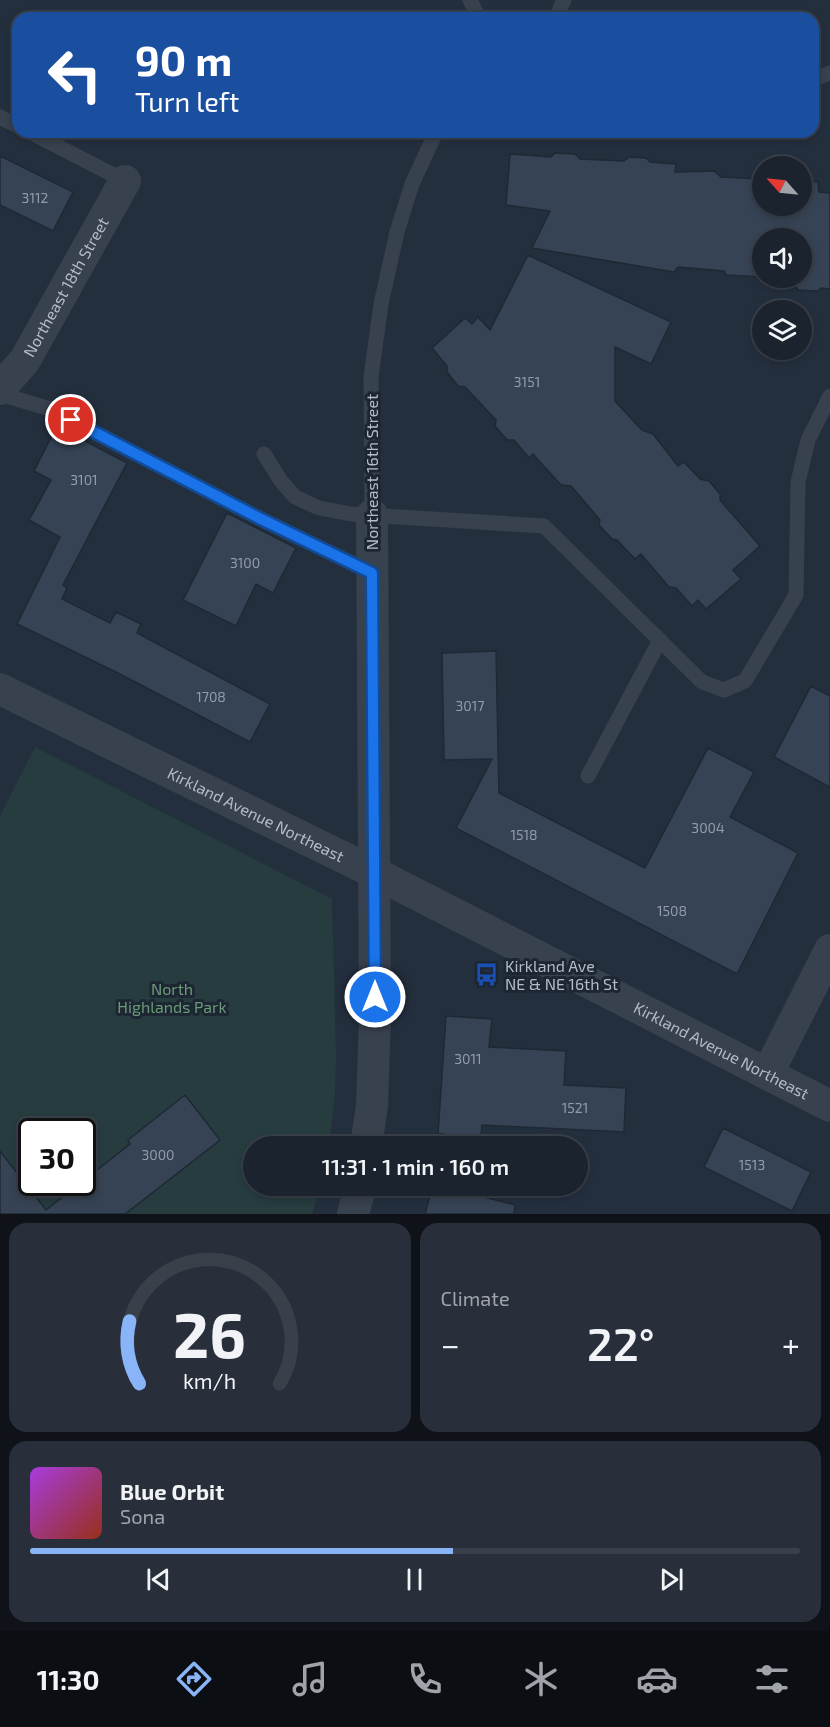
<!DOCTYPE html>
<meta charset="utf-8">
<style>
:root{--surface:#1b232e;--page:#282f3a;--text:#f1f3f6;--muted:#a0a4aa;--line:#39404a;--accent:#8ab4f8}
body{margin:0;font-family:"Exo 2",sans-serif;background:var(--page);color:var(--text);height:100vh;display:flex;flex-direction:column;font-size:22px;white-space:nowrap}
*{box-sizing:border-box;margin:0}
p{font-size:20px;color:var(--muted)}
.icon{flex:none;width:33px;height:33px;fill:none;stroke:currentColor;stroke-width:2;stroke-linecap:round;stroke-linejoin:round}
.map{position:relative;height:1214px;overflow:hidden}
.drawer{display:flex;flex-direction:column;gap:9px;padding:9px;background:#0f1319;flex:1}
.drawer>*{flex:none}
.hud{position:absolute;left:12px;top:12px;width:807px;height:126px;border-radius:18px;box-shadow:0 3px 9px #0003,0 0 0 2px var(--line);background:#1a4fa0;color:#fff;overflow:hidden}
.needle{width:39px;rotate:297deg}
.tools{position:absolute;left:752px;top:156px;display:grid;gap:12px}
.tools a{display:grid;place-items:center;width:60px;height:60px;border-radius:50%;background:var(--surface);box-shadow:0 3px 9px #0003,0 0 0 2px var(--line);font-size:30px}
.speed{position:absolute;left:18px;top:1118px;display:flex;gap:12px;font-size:30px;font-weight:700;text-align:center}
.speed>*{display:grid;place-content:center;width:78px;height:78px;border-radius:50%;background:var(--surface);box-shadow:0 3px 9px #0003,0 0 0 2px var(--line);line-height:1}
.speed .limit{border:3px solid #111;border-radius:9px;background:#fff;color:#111}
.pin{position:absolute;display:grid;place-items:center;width:51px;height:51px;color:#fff;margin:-26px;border:3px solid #fff;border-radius:50%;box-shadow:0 2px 6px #0007}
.me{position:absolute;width:66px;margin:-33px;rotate:0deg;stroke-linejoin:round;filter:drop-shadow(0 0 4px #0008)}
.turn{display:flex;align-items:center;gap:21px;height:126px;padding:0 24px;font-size:27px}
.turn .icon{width:78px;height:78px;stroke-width:2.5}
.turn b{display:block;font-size:42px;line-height:51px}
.big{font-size:45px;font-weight:600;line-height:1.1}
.drawer .tile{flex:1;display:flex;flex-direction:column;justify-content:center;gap:9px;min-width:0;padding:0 21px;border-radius:18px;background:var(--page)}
.drawer .dial{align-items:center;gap:0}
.dial svg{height:156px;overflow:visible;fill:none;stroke:var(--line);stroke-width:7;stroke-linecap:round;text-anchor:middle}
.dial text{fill:var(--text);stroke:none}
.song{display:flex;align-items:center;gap:18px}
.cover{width:72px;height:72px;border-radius:9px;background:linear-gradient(135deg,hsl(280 70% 55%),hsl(10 70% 35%))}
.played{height:6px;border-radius:3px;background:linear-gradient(90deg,var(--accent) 55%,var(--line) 55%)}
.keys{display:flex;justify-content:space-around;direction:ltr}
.heat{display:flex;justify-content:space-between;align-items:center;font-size:33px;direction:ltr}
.drawer .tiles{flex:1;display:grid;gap:9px;grid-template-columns:1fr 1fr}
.tile:last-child{grid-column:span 2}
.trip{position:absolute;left:243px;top:1136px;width:345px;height:60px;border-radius:30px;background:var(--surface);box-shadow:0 3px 9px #0003,0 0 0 2px var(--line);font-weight:600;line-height:60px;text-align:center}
.tabs{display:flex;height:96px;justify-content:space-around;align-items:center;background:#0b0e12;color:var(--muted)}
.tabs .icon{width:42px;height:42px}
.tabs .selected{color:var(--accent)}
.tabs b{font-size:27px;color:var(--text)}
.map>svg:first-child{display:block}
.green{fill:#263c3f;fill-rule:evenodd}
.building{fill:#364354;stroke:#1f2835;stroke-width:1.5}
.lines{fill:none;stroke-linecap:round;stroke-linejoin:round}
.service{stroke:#38414e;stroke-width:15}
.minor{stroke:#38414e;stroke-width:32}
.route-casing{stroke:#114b97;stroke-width:15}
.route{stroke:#1a73e8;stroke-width:10}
.labels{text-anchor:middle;stroke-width:6;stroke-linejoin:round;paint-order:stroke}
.number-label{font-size:14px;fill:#929caa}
.street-label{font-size:16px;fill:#b4bcc9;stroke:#1d2633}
.poi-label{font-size:16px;fill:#b4bcc9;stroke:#1d2633;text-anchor:start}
.park-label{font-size:16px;fill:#6b9a76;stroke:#1d2633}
</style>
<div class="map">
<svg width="830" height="1214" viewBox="0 0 830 1214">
<rect width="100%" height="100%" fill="#242f3e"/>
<path class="green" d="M35,747L332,899L336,1054L335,1096L329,1146H254V1185H321L312,1214H0V816ZM32,1131H82V1182H32Z"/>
<path class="building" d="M555,153L575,154L580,159L624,161L629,157L646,158L650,162L676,164L675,172L714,171L721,177L762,179V206H801V181L818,182L819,192L830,193V289L821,288L818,291L798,290L795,286L770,285V278H801V238H762V277L726,275L724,271L678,267L674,272L532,248L550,211L506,205L510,154L551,157Z
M0,156L73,192L53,231L0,205Z
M528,255L671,322L651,364L615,347V401L642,430L653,434L678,466L684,462L700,479L709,481L720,494V500L760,546L733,570L741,579L706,609L698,600L692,606L676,588L669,587L641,554L635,559L617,540L612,539L599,525L600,520L571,486L561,485L533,454L529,458L514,440H507L495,426L496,420L465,387L458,386L447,372V366L432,348L465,318L472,324L478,317L490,330Z
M57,426L127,463L63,585L67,588L62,599L110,623L116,612L141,624L137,633L270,704L250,742L118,673L17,624L60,537L29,520L51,480L34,471Z
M227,513L296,548L273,593L256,584L236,626L183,600Z
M496,651L499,793L645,868L708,748L754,772L730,817L798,853L737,974L456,828L492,759L444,760L442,653Z
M811,686L830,696V787L774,757Z
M446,1016L492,1019L489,1047L566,1051L564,1085L626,1088L624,1132L482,1125L480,1146H443L444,1134H438Z
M185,1095L220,1140L125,1214H0V1151L46,1210L130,1144L128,1140Z
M723,1128L811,1172L792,1211L704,1167Z
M433,1185H438L515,1205L514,1214H425Z"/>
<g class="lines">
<path class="service" d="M470,0L479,18
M556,18L564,0
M813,79L830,73
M0,117L18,126
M30,132L125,181
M0,394L50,409L261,519L372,573
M264,454L281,481L295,497L319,508L351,514L544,526L702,682L724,690L745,681L796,595L798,482L808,440L830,396
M372,515L371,377L381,304L397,232L412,184L436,132
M588,776L660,640"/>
<g class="minor">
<path id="s1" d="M0,389L25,360L125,181"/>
<path id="s2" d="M0,689L375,873L830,1106"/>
<path d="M768,1073L830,950"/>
<path d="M366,1146L372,1105L375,1018L372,515"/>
<path d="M353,1214L361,1185"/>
</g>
</g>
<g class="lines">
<defs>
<path id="route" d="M71,420L261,519L372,573L375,997"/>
</defs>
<use href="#route" class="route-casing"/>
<use href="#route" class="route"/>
</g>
<defs>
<symbol id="bus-bare" viewBox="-9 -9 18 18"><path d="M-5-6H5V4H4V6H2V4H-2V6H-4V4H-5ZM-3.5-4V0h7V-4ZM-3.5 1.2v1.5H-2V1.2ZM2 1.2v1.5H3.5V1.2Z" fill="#1a4fb4" stroke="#1d2633" stroke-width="2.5" paint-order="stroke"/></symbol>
</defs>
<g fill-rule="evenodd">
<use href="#bus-bare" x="470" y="958" width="33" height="33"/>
</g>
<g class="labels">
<g class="number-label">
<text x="35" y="203">3112</text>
<text x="527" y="387">3151</text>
<text x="84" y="485">3101</text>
<text x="245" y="568">3100</text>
<text x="211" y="702">1708</text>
<text x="470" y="711">3017</text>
<text x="708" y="833">3004</text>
<text x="524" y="840">1518</text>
<text x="672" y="916">1508</text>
<text x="468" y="1064">3011</text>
<text x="575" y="1113">1521</text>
<text x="158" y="1160">3000</text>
<text x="752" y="1170">1513</text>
</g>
<g class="street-label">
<text dy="6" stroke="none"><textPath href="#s1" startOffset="122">Northeast 18th Street</textPath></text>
<text transform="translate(372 472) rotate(-90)" y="6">Northeast 16th Street</text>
<text dy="6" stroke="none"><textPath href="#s2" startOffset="285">Kirkland Avenue Northeast</textPath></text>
<text dy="6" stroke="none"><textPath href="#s2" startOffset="807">Kirkland Avenue Northeast</textPath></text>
</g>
<g class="poi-label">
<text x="505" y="972">Kirkland Ave<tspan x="505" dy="18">NE &amp; NE 16th St</tspan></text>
</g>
<g class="park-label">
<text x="172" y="995">North<tspan x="172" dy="18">Highlands Park</tspan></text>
</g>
</g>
</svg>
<div class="tools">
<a><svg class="needle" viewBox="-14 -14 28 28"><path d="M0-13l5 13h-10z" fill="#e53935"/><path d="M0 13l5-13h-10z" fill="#a0a4aa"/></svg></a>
<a><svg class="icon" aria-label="sound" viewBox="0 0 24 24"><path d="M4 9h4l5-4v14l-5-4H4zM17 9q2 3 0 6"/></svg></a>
<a><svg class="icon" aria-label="layers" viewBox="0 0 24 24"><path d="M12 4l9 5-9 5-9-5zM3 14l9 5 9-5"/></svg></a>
</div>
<div class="speed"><div class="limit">30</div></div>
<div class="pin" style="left:71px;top:420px;background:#d93025"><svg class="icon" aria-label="arrive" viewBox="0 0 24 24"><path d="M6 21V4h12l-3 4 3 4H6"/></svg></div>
<svg class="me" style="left:375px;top:997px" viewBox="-20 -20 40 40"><circle r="17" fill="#1a73e8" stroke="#fff" stroke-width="3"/><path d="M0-11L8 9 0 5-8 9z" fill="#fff"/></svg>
<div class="trip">11:31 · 1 min · 160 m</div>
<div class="hud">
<div class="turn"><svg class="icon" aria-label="left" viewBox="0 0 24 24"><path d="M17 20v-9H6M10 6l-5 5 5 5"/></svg><div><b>90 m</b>Turn left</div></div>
</div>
</div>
<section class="drawer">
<div class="tiles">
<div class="tile dial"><svg viewBox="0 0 100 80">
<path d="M14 69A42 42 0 1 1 86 69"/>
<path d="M14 69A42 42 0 0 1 9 37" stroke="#8ab4f8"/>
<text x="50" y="56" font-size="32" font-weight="700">26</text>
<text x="50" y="72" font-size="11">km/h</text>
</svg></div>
<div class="tile"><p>Climate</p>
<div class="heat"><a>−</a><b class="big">22°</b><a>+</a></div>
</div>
<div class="tile">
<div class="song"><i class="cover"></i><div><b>Blue Orbit</b><p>Sona</p></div></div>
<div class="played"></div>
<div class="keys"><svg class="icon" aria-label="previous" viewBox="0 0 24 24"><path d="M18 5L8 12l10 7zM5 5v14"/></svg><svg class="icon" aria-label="pause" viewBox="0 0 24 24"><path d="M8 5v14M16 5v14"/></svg><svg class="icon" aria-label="next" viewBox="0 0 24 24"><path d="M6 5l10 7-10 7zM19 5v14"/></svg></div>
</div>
</div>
</section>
<nav class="tabs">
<b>11:30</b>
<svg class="icon selected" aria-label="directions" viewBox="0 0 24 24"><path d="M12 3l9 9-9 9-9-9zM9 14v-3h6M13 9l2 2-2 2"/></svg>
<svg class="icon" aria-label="music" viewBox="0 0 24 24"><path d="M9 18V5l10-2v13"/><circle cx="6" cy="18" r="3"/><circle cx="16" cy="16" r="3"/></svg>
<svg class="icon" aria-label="phone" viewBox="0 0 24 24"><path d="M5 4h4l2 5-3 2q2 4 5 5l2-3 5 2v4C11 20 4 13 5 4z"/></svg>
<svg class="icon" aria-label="climate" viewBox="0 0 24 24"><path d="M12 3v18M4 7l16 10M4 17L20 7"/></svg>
<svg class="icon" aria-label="car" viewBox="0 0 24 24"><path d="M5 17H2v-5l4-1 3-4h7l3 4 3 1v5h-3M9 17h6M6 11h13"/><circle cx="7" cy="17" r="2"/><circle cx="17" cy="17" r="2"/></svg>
<svg class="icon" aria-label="filters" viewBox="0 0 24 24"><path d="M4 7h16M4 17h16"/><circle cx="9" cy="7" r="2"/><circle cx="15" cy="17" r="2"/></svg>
</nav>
